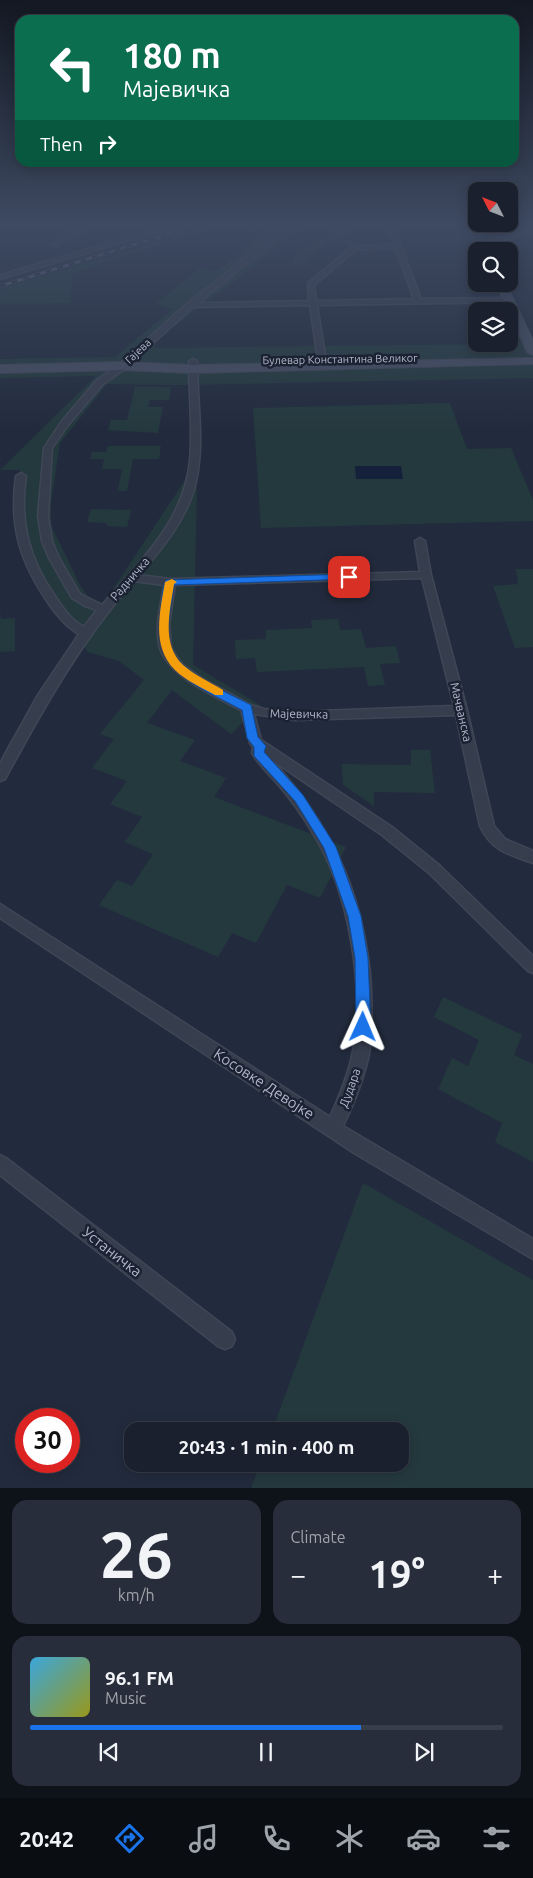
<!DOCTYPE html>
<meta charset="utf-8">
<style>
:root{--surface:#1a202e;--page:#272d3a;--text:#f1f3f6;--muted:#9fa3aa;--line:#383e4a;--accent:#1a73e8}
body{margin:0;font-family:Ubuntu,sans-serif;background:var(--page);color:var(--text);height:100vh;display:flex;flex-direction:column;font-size:19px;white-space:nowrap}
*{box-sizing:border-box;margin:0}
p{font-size:16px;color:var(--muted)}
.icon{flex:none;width:28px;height:28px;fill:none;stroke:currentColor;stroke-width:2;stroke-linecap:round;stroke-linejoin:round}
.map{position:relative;height:1488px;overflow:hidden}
.sheet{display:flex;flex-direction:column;gap:12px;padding:12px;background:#0e1219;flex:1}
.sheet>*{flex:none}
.banner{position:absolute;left:15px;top:15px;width:504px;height:152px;border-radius:15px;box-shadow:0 2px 12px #0003,0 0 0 1px var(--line);background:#0b6e4f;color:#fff;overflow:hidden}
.needle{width:32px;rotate:312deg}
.fabs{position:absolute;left:468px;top:182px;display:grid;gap:10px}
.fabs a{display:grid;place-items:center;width:50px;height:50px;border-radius:10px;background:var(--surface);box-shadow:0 2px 12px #0003,0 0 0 1px var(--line);font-size:25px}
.speed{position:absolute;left:15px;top:1408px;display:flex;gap:10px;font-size:25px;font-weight:700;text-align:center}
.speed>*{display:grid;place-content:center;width:65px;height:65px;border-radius:50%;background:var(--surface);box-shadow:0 2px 12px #0003,0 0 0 1px var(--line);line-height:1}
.speed .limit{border:8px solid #d22;background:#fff;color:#111}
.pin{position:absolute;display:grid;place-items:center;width:42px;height:42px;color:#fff;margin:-21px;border-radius:10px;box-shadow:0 2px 8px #0006}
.me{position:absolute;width:55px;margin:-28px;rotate:1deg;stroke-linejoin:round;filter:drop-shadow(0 0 4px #0008)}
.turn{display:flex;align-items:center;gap:18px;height:105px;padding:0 25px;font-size:22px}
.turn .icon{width:65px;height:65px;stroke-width:2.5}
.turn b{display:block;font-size:35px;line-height:42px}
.then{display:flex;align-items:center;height:48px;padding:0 25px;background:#0003;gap:10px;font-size:19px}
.big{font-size:38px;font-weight:600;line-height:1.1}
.sheet .card{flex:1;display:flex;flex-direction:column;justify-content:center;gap:8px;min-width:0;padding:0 18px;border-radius:15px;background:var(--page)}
.sheet .dial{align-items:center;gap:0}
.dial b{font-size:65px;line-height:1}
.song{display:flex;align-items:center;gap:15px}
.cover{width:60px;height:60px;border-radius:8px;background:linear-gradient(135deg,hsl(200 70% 55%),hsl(60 70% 35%))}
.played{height:5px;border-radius:2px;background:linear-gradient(90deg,var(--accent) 70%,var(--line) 70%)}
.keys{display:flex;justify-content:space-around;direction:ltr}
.heat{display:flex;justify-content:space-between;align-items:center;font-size:28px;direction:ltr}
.sheet .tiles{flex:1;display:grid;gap:12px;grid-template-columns:1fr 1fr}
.card:last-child{grid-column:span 2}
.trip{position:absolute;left:124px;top:1422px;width:285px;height:50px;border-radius:15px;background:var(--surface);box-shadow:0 2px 12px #0003,0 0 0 1px var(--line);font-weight:600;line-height:50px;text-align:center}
.tabs{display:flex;height:80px;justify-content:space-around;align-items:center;background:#0a0d12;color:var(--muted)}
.tabs .icon{width:35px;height:35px}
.tabs .active{color:var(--accent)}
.tabs b{font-size:22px;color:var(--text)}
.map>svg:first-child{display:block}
.green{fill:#24393e}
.water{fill:#15213b}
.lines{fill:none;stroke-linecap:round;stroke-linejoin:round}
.street-casing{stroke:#3f4656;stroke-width:3}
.secondary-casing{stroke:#3f4656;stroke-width:2}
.street{fill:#363d4d;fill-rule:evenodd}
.secondary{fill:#444c60;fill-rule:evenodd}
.rail-casing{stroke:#586174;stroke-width:3}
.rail{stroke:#1b2232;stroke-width:2;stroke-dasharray:6;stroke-linecap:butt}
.route{fill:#1a73e8;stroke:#114b97}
.slow{fill:#f59e0b}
.labels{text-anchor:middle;stroke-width:5;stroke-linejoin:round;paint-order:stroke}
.far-street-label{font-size:11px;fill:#b2b8c9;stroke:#1b2232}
.street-label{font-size:12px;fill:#b2b8c9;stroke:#1b2232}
.near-street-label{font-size:15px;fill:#b2b8c9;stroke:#1b2232}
</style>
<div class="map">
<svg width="533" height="1488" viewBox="0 0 533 1488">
<rect width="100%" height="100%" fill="#222b3d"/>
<path class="green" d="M218,223H225L70,274L73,277L70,303L0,304V289Z
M278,223H306L241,276L158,338L154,348L509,344V342L533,341V378L183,385L107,384L60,443L51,503V525L80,585L88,597L104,603L185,480L197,484L193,665L260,705L231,734L172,690L147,723L195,740L180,761L226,778L214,797L346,847L320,898L287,885L256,943L232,933L218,957L99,905L117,880L132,886L153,854L125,842L142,817L110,804L127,781L92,768L114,739L100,734L144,680L119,661L88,652L52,602L28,565L16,498L20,470H0L96,376L0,378V359L115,357L173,309L156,304L200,268L217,271Z
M337,223H360L362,229H349L350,235H335L337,240H351L353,244L330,241L301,263H293L298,249L310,247L311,241L326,240L325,236L330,235L327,227L338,226Z
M135,387H171L169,400H150L148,407H163L158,433L108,430L111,420H127Z
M450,403L467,449L511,448L533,500V521L261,528L253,408Z
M108,446H161L159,459H133L127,491H118L122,469H102L104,459H90L92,452H106Z
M91,509L131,510L127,527L106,526L107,523L87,522Z
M516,569H533V647L515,648L493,586L518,584Z
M0,611L1,619L15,618V651L0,652Z
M338,619L340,630L361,629L366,648L396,646L400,663L380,664L385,685L368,686L364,667L257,672L255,658L236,659L235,640L266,639V630L312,628L311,620Z
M411,750H430L435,793L374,792V806L343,785L342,764L411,765Z
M443,997L522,1035L514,1055L533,1064V1162L495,1142L502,1123L438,1089L452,1058L468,1066L479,1040L434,1017Z
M363,1183L533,1280V1488H251L260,1464H400V1431H272Z"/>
<path class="water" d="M355,466H401L403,479H356Z"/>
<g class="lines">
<defs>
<path id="street" d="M86,223H94L57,246L52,245Z
M177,223H187L0,279V275Z
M290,223H297L198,303L309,301L308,283L352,247L394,244L386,223H392L421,299L510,298L514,300L510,302L317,305L327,367L323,369L319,367L310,305L193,307L123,370L103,384L68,425L52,448L48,516L52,541L59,558L80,594L102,605C140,562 184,521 190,461C193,428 189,394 189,361L193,359L197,361C197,399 204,439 197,477C190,515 164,547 139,575L170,579L420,572L415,541L420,538L425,541L431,575L467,710L494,826L505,839L533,851V863C508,854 492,851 480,826L456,715L295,720L254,714L261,740L392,827L439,865L533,956V973L528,971L429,873L382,835L272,760C330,824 361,888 370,974C372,1001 373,1028 369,1054C364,1079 354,1103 343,1126L533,1239V1259L354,1153L0,918V904L330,1117C339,1097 347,1078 352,1056C366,990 349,892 314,835C303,816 290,798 276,782C268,773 258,764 252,753L253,747L250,743L241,710C216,697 166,676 159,645C155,625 161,605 164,585L134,581C80,642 43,709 5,779L0,781V764L4,756L38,695L79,634C66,627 57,615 49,604C20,562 9,527 16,476L21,473L26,476C19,521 29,559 55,596C63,608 71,620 84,627L97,610L85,606L72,598L49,558L42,541L38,516L44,448L62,421L97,380L117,366L188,303ZM395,248L414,299L316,301L314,285L356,250ZM422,578L454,706L295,712L264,709L251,705L203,679L183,665L176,656L171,647L169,625L175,585Z
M466,223H472L485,246C474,246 470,232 466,223Z
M0,1155L6,1158L232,1332L235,1339L232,1346L225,1349L218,1346L0,1175Z"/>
<path id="secondary" d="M533,227V233L489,246L486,248L488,251H478L476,247L483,242Z
M496,284H506L533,340V355L527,352Z
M533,358V364L193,373L122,370L0,373V365L122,362L193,365Z"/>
</defs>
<use href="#street" class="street-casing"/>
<use href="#secondary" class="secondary-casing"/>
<use href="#street" class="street"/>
<use href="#secondary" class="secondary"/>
<defs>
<path id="rail" d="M0,286L204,223"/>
</defs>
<use href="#rail" class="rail-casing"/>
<use href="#rail" class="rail"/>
</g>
<linearGradient id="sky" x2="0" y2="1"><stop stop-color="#131822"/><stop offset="0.52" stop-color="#3e4a62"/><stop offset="1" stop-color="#3e4a62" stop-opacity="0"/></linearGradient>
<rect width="533" height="432" fill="url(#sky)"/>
<path class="route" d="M349,574L352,575V579L174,585C172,603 164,629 170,647C180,674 227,692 251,705L258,737L266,746L264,752L303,795L336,847L361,916L368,958L371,1027L369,1032L363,1034L358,1032L356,1027L355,958L348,916L324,848L295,801L254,756V747L247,738L242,710C196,685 151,672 161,610C162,600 162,589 166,580Z"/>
<path class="slow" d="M172,579L177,582L174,584C170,611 161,644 183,665C194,675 210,682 223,690V695H215C203,688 186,681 175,670C151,646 160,612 165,582Z"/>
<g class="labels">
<g class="far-street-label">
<text transform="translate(138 351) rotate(-43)" y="4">Гајева</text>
<text transform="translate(340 359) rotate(-1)" y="4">Булевар Константина Великог</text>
</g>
<g class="street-label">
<text transform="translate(130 579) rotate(-49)" y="4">Радничка</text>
<text transform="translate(461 712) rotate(77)" y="4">Мачванска</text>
<text transform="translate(299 714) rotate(1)" y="4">Мајевичка</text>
<text transform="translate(350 1088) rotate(-70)" y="4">Дудара</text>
</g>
<g class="near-street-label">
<text transform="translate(264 1084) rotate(33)" y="5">Косовке Девојке</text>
<text transform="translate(112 1252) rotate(38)" y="5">Устаничка</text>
</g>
</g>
</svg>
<div class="fabs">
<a><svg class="needle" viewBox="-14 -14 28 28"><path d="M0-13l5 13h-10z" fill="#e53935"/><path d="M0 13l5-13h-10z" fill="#9fa3aa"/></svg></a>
<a><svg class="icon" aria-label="search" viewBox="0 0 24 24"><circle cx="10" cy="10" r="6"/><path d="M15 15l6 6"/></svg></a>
<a><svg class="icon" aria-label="layers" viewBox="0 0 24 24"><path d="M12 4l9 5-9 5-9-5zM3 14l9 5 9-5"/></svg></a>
</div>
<div class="speed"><div class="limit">30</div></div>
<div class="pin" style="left:349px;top:577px;background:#d93025"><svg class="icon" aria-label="arrive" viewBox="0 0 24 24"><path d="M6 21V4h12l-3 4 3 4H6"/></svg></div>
<svg class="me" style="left:363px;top:1027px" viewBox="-20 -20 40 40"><path d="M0-17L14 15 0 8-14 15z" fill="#1a73e8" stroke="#fff" stroke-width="4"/></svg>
<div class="trip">20:43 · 1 min · 400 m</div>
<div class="banner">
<div class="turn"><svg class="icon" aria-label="left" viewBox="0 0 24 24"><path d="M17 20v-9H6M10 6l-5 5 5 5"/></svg><div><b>180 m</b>Мајевичка</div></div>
<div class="then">Then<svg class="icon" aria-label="right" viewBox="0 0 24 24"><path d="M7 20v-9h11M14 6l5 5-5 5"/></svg></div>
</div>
</div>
<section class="sheet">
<div class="tiles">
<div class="card dial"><b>26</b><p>km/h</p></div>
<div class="card"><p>Climate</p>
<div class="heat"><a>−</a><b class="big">19°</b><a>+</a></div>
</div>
<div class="card">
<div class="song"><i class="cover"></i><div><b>96.1 FM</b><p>Music</p></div></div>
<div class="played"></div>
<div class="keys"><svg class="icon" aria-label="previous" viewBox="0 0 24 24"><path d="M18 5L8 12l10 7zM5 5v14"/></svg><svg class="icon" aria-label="pause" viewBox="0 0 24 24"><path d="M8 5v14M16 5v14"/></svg><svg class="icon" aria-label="next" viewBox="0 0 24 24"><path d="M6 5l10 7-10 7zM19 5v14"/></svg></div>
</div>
</div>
</section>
<nav class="tabs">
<b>20:42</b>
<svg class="icon active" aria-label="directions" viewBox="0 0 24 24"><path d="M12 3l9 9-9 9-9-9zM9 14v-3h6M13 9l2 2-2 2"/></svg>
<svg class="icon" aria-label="music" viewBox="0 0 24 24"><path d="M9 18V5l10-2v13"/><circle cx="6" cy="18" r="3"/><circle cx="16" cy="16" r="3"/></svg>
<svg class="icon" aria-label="phone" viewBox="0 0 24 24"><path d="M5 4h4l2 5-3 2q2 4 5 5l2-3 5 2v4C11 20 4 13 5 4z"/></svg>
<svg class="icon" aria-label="climate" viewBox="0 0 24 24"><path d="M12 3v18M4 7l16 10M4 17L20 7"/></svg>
<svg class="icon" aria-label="car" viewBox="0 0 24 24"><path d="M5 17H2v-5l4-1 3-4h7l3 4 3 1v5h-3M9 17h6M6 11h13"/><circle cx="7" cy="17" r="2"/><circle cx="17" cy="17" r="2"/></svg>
<svg class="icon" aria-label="filters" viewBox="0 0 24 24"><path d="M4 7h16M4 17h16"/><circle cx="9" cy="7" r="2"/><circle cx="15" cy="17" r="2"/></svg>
</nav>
